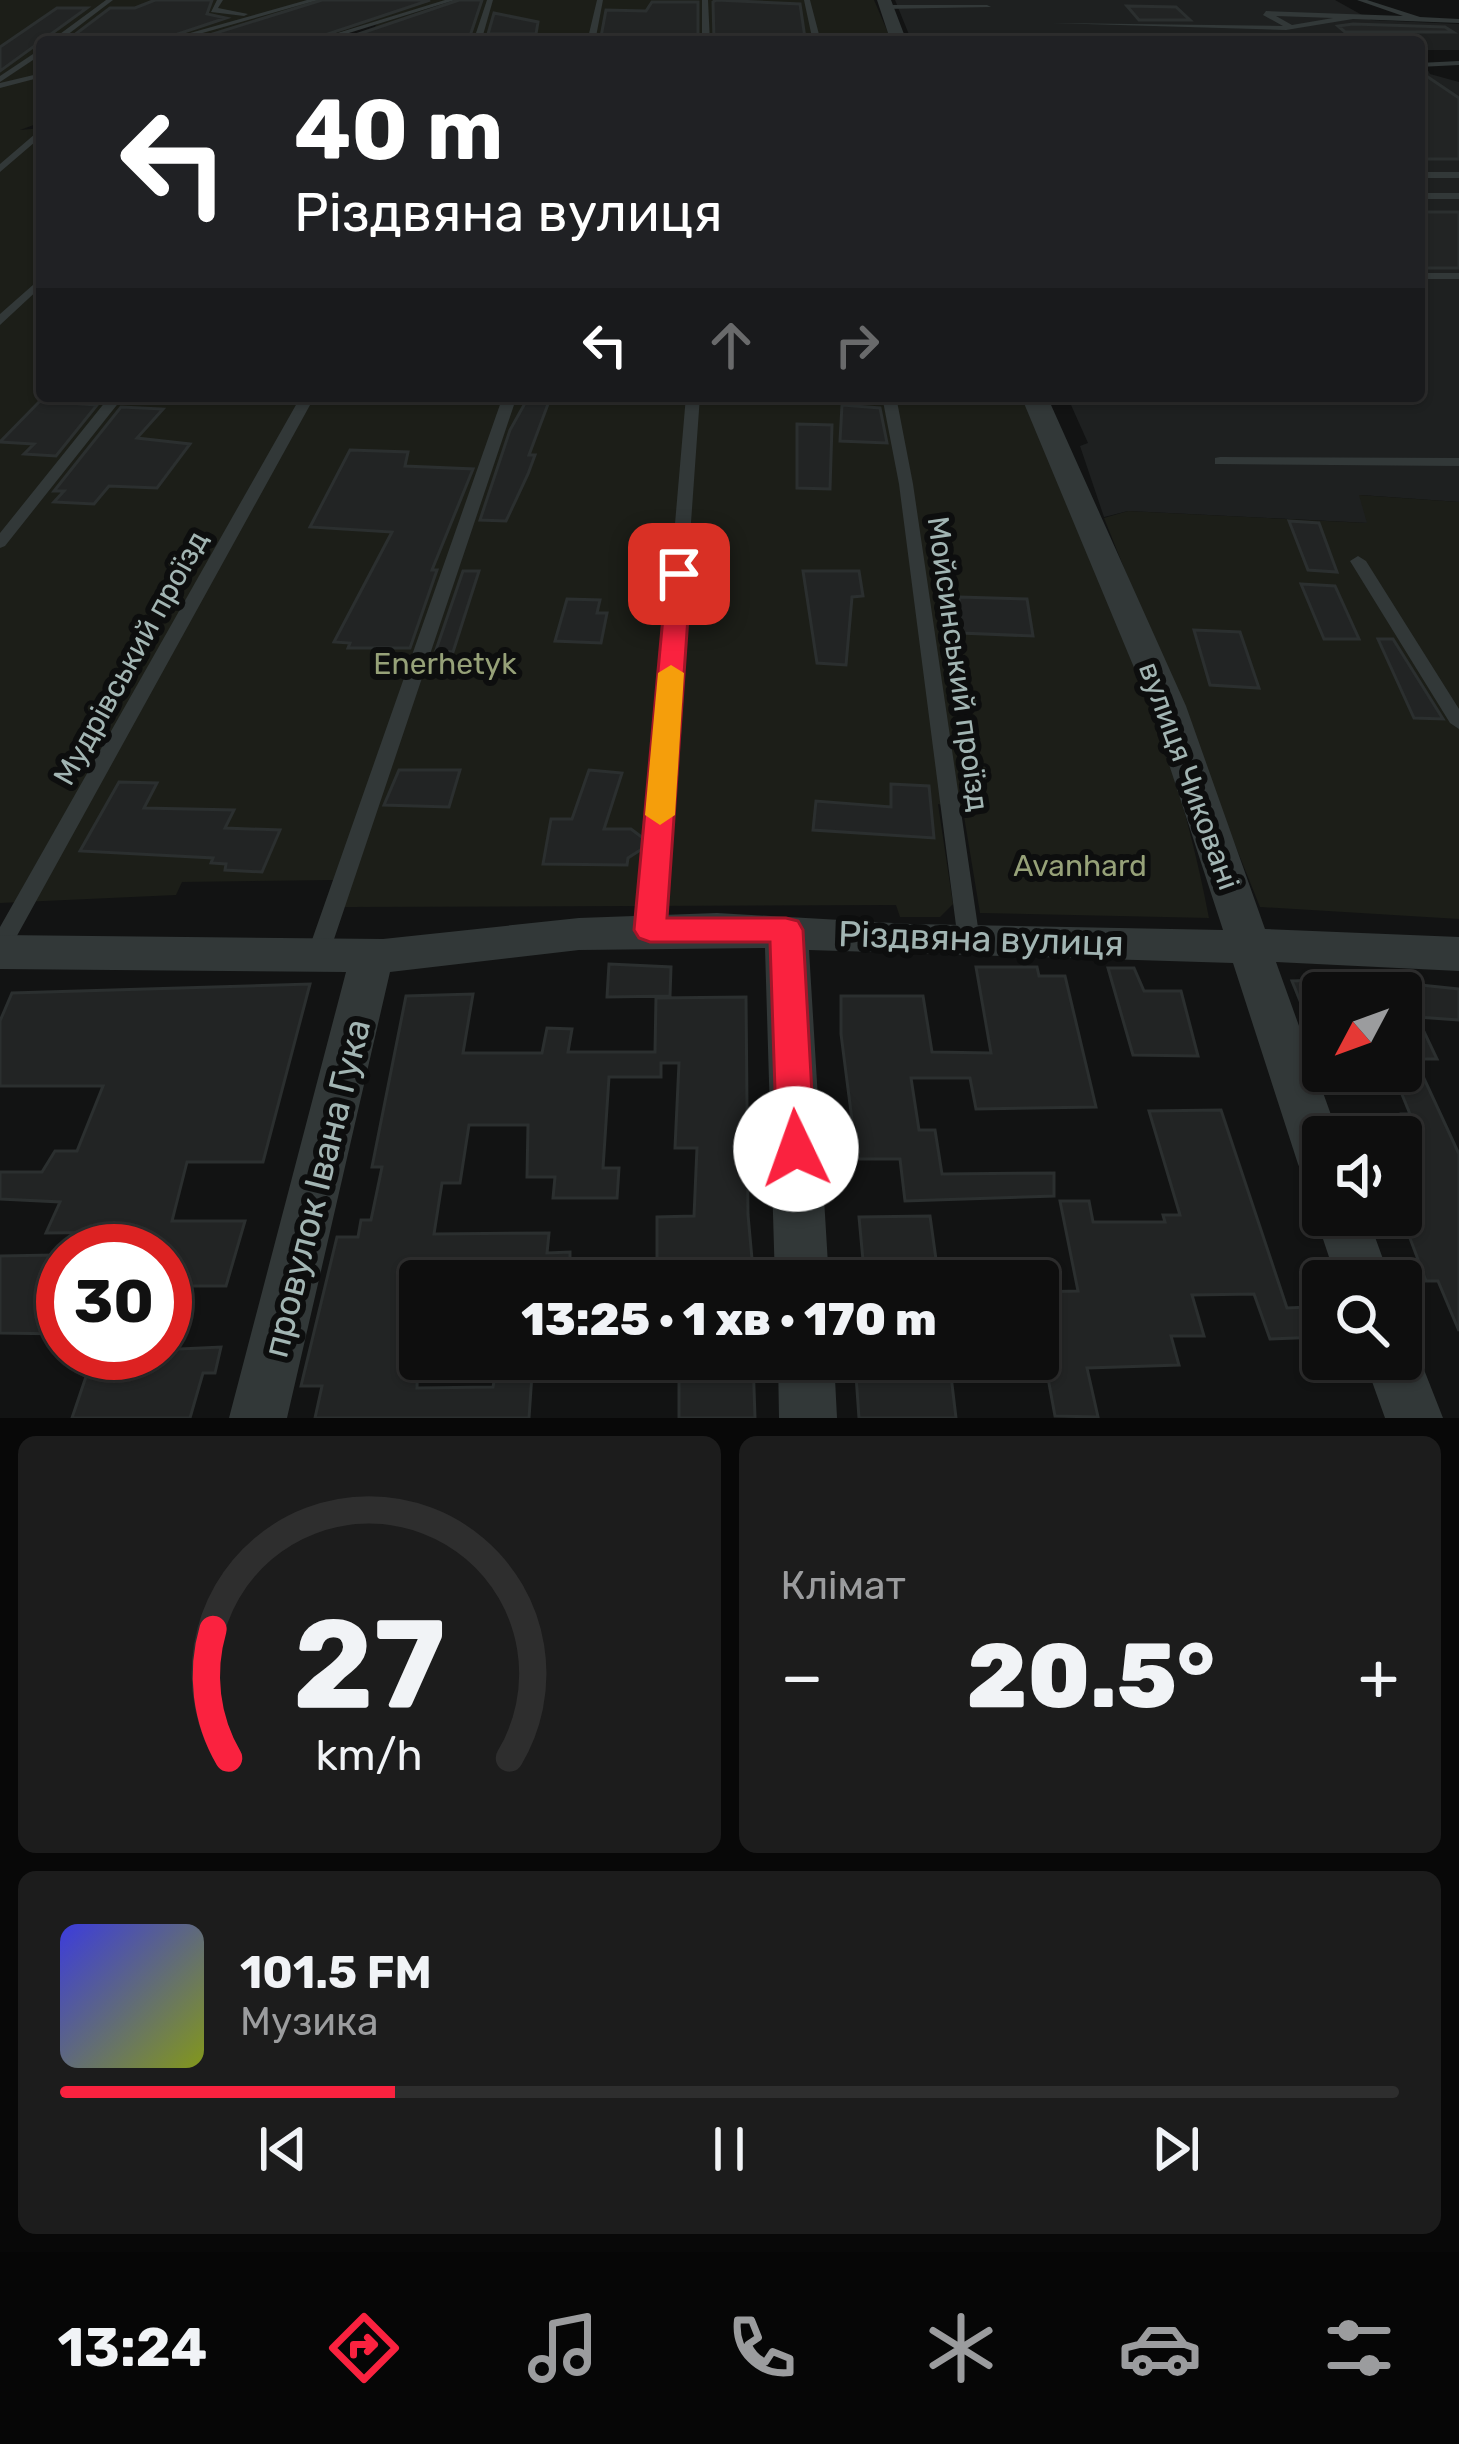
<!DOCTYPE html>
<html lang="uk">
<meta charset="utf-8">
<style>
:root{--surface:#0e0e0e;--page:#1c1c1c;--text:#f1f3f6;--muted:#9b9c9e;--line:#2e2e2e;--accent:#fa223f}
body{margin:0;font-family:Rubik,sans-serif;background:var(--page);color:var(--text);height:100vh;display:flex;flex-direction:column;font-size:45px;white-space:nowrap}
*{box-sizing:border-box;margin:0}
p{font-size:39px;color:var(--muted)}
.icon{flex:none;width:66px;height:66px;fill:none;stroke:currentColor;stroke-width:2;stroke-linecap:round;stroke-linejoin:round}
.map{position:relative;height:1418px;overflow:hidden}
.details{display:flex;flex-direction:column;gap:18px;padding:18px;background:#080808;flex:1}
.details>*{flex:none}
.top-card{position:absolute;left:36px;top:36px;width:1389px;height:366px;border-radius:12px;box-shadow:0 3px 9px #0004,0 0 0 3px var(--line);background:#202124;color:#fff;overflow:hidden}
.needle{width:78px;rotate:229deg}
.tools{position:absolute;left:1302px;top:972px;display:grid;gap:24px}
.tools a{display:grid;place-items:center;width:120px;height:120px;border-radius:12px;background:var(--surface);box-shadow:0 3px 9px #0004,0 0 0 3px var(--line);font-size:60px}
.speed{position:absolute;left:36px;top:1224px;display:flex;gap:24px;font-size:60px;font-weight:700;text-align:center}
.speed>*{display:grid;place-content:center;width:156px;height:156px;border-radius:50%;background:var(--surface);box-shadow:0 3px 9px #0004,0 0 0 3px var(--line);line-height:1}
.speed .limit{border:18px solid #d22;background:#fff;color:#111}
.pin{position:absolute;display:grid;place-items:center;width:102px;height:102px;color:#fff;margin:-51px;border-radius:24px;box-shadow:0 6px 18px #0006}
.me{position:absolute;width:132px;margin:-66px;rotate:357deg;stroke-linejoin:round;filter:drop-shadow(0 0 9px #0008)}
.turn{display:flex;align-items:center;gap:42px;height:252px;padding:0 60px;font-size:54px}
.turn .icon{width:156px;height:156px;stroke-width:2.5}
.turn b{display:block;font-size:84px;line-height:102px}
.lanes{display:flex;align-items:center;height:114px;padding:0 60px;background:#0003;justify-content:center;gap:60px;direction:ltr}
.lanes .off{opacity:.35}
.big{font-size:90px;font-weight:800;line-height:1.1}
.details .tile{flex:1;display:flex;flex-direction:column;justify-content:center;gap:18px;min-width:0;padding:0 42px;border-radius:18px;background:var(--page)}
.details .dial{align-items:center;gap:0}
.dial svg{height:312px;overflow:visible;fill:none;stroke:var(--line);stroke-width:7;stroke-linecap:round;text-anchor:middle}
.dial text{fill:var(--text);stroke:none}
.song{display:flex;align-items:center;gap:36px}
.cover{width:144px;height:144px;border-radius:18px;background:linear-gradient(135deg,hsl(240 70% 55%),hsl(70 70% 35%))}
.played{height:12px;border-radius:6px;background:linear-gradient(90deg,var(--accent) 25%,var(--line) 25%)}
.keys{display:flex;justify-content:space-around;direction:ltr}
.heat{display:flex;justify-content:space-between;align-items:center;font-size:66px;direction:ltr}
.details .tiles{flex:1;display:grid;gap:18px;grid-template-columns:1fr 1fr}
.tile:last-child{grid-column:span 2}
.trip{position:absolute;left:399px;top:1260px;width:660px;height:120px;border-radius:12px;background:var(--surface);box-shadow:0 3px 9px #0004,0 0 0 3px var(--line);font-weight:800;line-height:120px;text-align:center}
.tab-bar{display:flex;height:192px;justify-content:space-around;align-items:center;background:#060606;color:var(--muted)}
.tab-bar .icon{width:84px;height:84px}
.tab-bar .active{color:var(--accent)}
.tab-bar b{font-size:54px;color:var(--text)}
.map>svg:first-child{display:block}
.built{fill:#1e2020}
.green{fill:#1c1e18}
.building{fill:#222424;stroke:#2b2f2f;stroke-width:3}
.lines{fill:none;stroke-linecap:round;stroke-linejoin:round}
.lane{fill:#323838;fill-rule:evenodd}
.street{fill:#323838;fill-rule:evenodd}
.route{fill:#fa223f;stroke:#a21629;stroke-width:3}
.slow{fill:#f59e0b}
.labels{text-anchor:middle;stroke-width:12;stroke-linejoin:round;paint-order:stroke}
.street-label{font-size:30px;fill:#a2b5b3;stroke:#0d0e0e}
.park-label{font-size:30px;fill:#96a178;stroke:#0d0e0e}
.near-street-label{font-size:36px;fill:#a2b5b3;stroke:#0d0e0e}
</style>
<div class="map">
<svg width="1459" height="1418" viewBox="0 0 1459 1418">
<rect width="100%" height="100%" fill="#121313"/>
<path class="built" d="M895,0H1335L1371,20L1459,24V50H1419V42H912Z
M1419,54L1430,74L1459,82V502L1360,495L1368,523L1128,511L1104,517L1080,446L1088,443L1067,396H1419Z"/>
<path class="green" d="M0,0H448L307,42H42V122L20,130L42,128V396H1022C1101,571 1173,728 1209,918L980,913L963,810L938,804L953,904L940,917H900L896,905L345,907L333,880L182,882L176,895L0,903Z
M456,0H874L892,42H317L344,33L366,37L377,24Z
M1359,495L1459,502V919L1260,907L1104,518L1128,511L1367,523Z"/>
<path class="building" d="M155,0H212L207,14L226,18L154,42L148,36H84L65,42L110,8H135Z
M322,0H430L304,42H187Z
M459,0H482L470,36H429L422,42H335Z
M716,0L800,4L805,38L714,40L713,2Z
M652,2H698V40L622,36L620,42H600L606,10L646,11Z
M1127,6L1176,7L1190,20H1139Z
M57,8H87L0,71V47Z
M494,13L538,22L536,34H488Z
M1353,24L1445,27L1453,32H1345L1338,26Z
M1419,71L1459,98V159H1419Z
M1419,212H1459V268H1419Z
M529,396H551L529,455H535L528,474L506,521L480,520L510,430Z
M40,401L97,405L56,456L24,454L34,444L0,442Z
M842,405L880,408L887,443L840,441Z
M121,407L163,409L137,438L190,444L157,488L109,486L94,504L54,502L64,491H54Z
M797,424L832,425L830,489L797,488Z
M350,450L408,452L405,466L473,469L432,570H437L410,648H348L350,643L334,642L392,532L310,527Z
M1289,521L1319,523L1337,572L1308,570Z
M463,571H479L453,652L436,650Z
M803,571H859L863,596L852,597L846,665L817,663Z
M1301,584L1335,586L1359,639H1324Z
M959,597L1027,599L1033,636L961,633Z
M567,599L600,600L597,613H607L601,643L555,641Z
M1194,630L1240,632L1259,688L1210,685Z
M1378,639H1393L1443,719L1414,718Z
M399,770H460L449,807L384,805Z
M589,770L622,773L604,829H631L643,838L642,849L628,858L627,865L543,864L551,819H572Z
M119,782L157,783L144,808L234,810L225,828L280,830L262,872L225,870L226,864L211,863L213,858L80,851Z
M891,784L929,786L934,838L813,830L816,801L891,807Z
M609,964L671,967L670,996L607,997Z
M976,967H1037L1039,976H1065L1096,1107L976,1109L970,1078H911L919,1130H935L942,1174L1054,1173V1196L905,1201L900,1159H857L841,1034V996H923L932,1052L991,1053Z
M1108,968H1134L1144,991H1181L1198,1056L1133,1055Z
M1323,980V1055H1322L1292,981Z
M1401,983L1459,989V1020L1417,1017L1437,1059H1415L1459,1154V1331L1438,1281H1426L1401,1214V1114H1410L1401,1092Z
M310,984L263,1162H187L172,1221H245L226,1286H165V1251H130L136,1232L46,1233L60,1202L0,1199V1172H42L55,1151H77L103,1086H0V1021L12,993Z
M473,994L463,1053H542L547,1028L572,1029L568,1052H655L656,998L746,997L748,1215L754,1281H657V1217L694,1216L697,1148H675L679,1063H661V1077H609L603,1168H619L617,1198H553L555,1177H527L528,1125H469L460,1183H442L434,1234L549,1233L547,1253L570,1252V1281H522L524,1268L428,1269L426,1281H420L417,1388L493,1387L498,1359H533L529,1418H315L322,1386H301L337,1237H358L361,1220H371L382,1167H372L406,996Z
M1221,1110L1287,1308L1308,1307L1319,1337L1270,1339L1254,1294L1192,1295L1204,1336H1171L1179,1365L1087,1368L1098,1417L1055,1416L1046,1367H1038V1292L1078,1291L1060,1201H1089L1093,1222H1165L1163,1215H1180L1149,1111Z
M930,1216L939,1281H885V1271H864L859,1217Z
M53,1255L37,1296H63V1334L0,1333V1256Z
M221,1347L215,1373H203L190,1418H72L94,1353Z
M679,1359H753L755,1418H679Z
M873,1359H949L956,1418H859L856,1375L875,1376Z"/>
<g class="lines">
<path class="lane" d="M106,0H113L58,42H49Z
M217,0H223L218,8L248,14L244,16L211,12Z
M307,0H318L171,42H158Z
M445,0H455L320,42H308Z
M487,0H493L481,42H473Z
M597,0H603L595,42H587Z
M702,0H708L710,42H702Z
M804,0H810L821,42H813Z
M1357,0H1367L1420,17L1459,19V23L1353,19L1286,30L1051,23L1283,26L1263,15L1266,11L1403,16ZM1276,16L1333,18L1292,25Z
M886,5H987L991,7L883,9Z
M42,48V54L0,82V76Z
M1459,61V65L1419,67V63Z
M42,73V77L0,88V83Z
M42,128V136L0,172V164Z
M1419,172H1459V178H1419Z
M1419,193H1459V199H1419Z
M1419,273H1459V279H1419Z
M42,277V286L0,325V314Z
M110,396H124L5,546L0,548V533Z
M301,396H315L8,952L0,954V927Z
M503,396H517L328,957L325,963L317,965L309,963L306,957Z
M686,396H700L662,930L659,936L651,938L643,936L640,930Z
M882,396H896L913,484L980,941L977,947L969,949L961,947L958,941L899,484Z
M1220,457L1459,458V466L1215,464V458Z
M1358,556L1366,561L1459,709V729L1450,723L1350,561Z"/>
<path class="street" d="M877,0H891L907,42H891Z
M1021,396H1047L1186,706L1265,929L1459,937V971L1276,962L1339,1137H1323V1186L1305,1180L1298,1164L1233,963L809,950L829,1281H775L765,948L579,950L390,972L287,1418H229L346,972L0,969V935L383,939L579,918L717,913L911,924L1223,930L1150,706Z
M1323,1198V1215H1367L1391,1281H1337L1315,1215Z
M1401,1335L1412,1339L1443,1418H1385L1364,1359H1401Z
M778,1359H834L837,1418H779Z"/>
</g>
<path class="route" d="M679,567L691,574L667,918H786L798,921L803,930L815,1149L810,1161L796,1166L783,1161L777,1149L770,942H650L639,938L634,930L667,574Z"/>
<path class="slow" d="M671,665L684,673L675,815L660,825L645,815L658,673Z"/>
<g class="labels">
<g class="street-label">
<text transform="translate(131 658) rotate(-61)" y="10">Мудрівський проїзд</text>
<text transform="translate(958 664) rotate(82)" y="10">Мойсинський проїзд</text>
<text transform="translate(1189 776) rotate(70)" y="10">вулиця Чиковані</text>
</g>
<g class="park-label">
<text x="445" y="674">Enerhetyk</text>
<text x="1080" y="876">Avanhard</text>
</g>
<g class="near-street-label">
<text transform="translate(981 938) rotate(2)" y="13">Різдвяна вулиця</text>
<text transform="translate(316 1188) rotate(-76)" y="13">провулок Івана Гука</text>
</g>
</g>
</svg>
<div class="tools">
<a><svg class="needle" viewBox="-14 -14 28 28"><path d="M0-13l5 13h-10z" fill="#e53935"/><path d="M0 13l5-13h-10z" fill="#9b9c9e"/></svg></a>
<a><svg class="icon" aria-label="sound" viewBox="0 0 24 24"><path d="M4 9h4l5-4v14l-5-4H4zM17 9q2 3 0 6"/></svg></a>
<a><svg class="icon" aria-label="search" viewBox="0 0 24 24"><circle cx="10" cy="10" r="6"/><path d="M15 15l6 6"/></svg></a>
</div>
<div class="speed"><div class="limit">30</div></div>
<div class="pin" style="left:679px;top:574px;background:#d93025"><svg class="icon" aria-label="arrive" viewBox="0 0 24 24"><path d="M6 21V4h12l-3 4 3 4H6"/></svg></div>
<svg class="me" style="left:796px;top:1149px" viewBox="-20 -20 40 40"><circle r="19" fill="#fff"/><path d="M0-13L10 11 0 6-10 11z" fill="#fa223f"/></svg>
<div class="trip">13:25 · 1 хв · 170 m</div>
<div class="top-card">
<div class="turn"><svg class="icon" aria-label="left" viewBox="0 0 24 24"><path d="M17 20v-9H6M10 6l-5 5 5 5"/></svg><div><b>40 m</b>Різдвяна вулиця</div></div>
<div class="lanes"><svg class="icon" aria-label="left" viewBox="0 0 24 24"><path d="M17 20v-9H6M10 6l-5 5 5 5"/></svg><svg class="icon off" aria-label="ahead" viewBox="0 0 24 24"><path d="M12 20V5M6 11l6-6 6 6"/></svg><svg class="icon off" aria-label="right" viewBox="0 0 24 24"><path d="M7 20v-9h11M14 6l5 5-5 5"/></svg></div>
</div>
</div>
<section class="details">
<div class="tiles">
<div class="tile dial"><svg viewBox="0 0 100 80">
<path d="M14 69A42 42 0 1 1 86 69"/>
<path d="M14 69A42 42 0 0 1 10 36" stroke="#fa223f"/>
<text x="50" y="56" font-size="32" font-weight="700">27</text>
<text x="50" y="72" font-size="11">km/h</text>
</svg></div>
<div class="tile"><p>Клімат</p>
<div class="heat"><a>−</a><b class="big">20.5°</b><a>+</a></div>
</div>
<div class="tile">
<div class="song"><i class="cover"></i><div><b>101.5 FM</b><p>Музика</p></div></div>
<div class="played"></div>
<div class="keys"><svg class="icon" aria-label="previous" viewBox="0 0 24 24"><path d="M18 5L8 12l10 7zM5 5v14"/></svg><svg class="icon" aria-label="pause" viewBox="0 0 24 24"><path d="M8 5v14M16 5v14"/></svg><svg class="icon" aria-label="next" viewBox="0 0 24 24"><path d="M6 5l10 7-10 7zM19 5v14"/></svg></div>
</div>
</div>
</section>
<nav class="tab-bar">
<b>13:24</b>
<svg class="icon active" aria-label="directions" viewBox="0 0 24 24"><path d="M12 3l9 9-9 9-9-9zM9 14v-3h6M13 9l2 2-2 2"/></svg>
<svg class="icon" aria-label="music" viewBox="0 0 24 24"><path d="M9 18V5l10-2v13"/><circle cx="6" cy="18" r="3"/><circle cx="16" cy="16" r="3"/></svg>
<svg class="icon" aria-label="phone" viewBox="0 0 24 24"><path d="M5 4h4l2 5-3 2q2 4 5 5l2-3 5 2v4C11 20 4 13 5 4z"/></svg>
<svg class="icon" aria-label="climate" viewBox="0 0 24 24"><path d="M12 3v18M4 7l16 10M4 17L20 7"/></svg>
<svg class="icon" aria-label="car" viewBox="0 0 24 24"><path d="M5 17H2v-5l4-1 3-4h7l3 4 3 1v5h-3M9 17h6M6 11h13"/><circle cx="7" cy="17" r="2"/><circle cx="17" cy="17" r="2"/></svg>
<svg class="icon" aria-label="filters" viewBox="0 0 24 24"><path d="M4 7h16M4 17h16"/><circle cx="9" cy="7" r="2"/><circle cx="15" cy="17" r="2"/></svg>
</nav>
